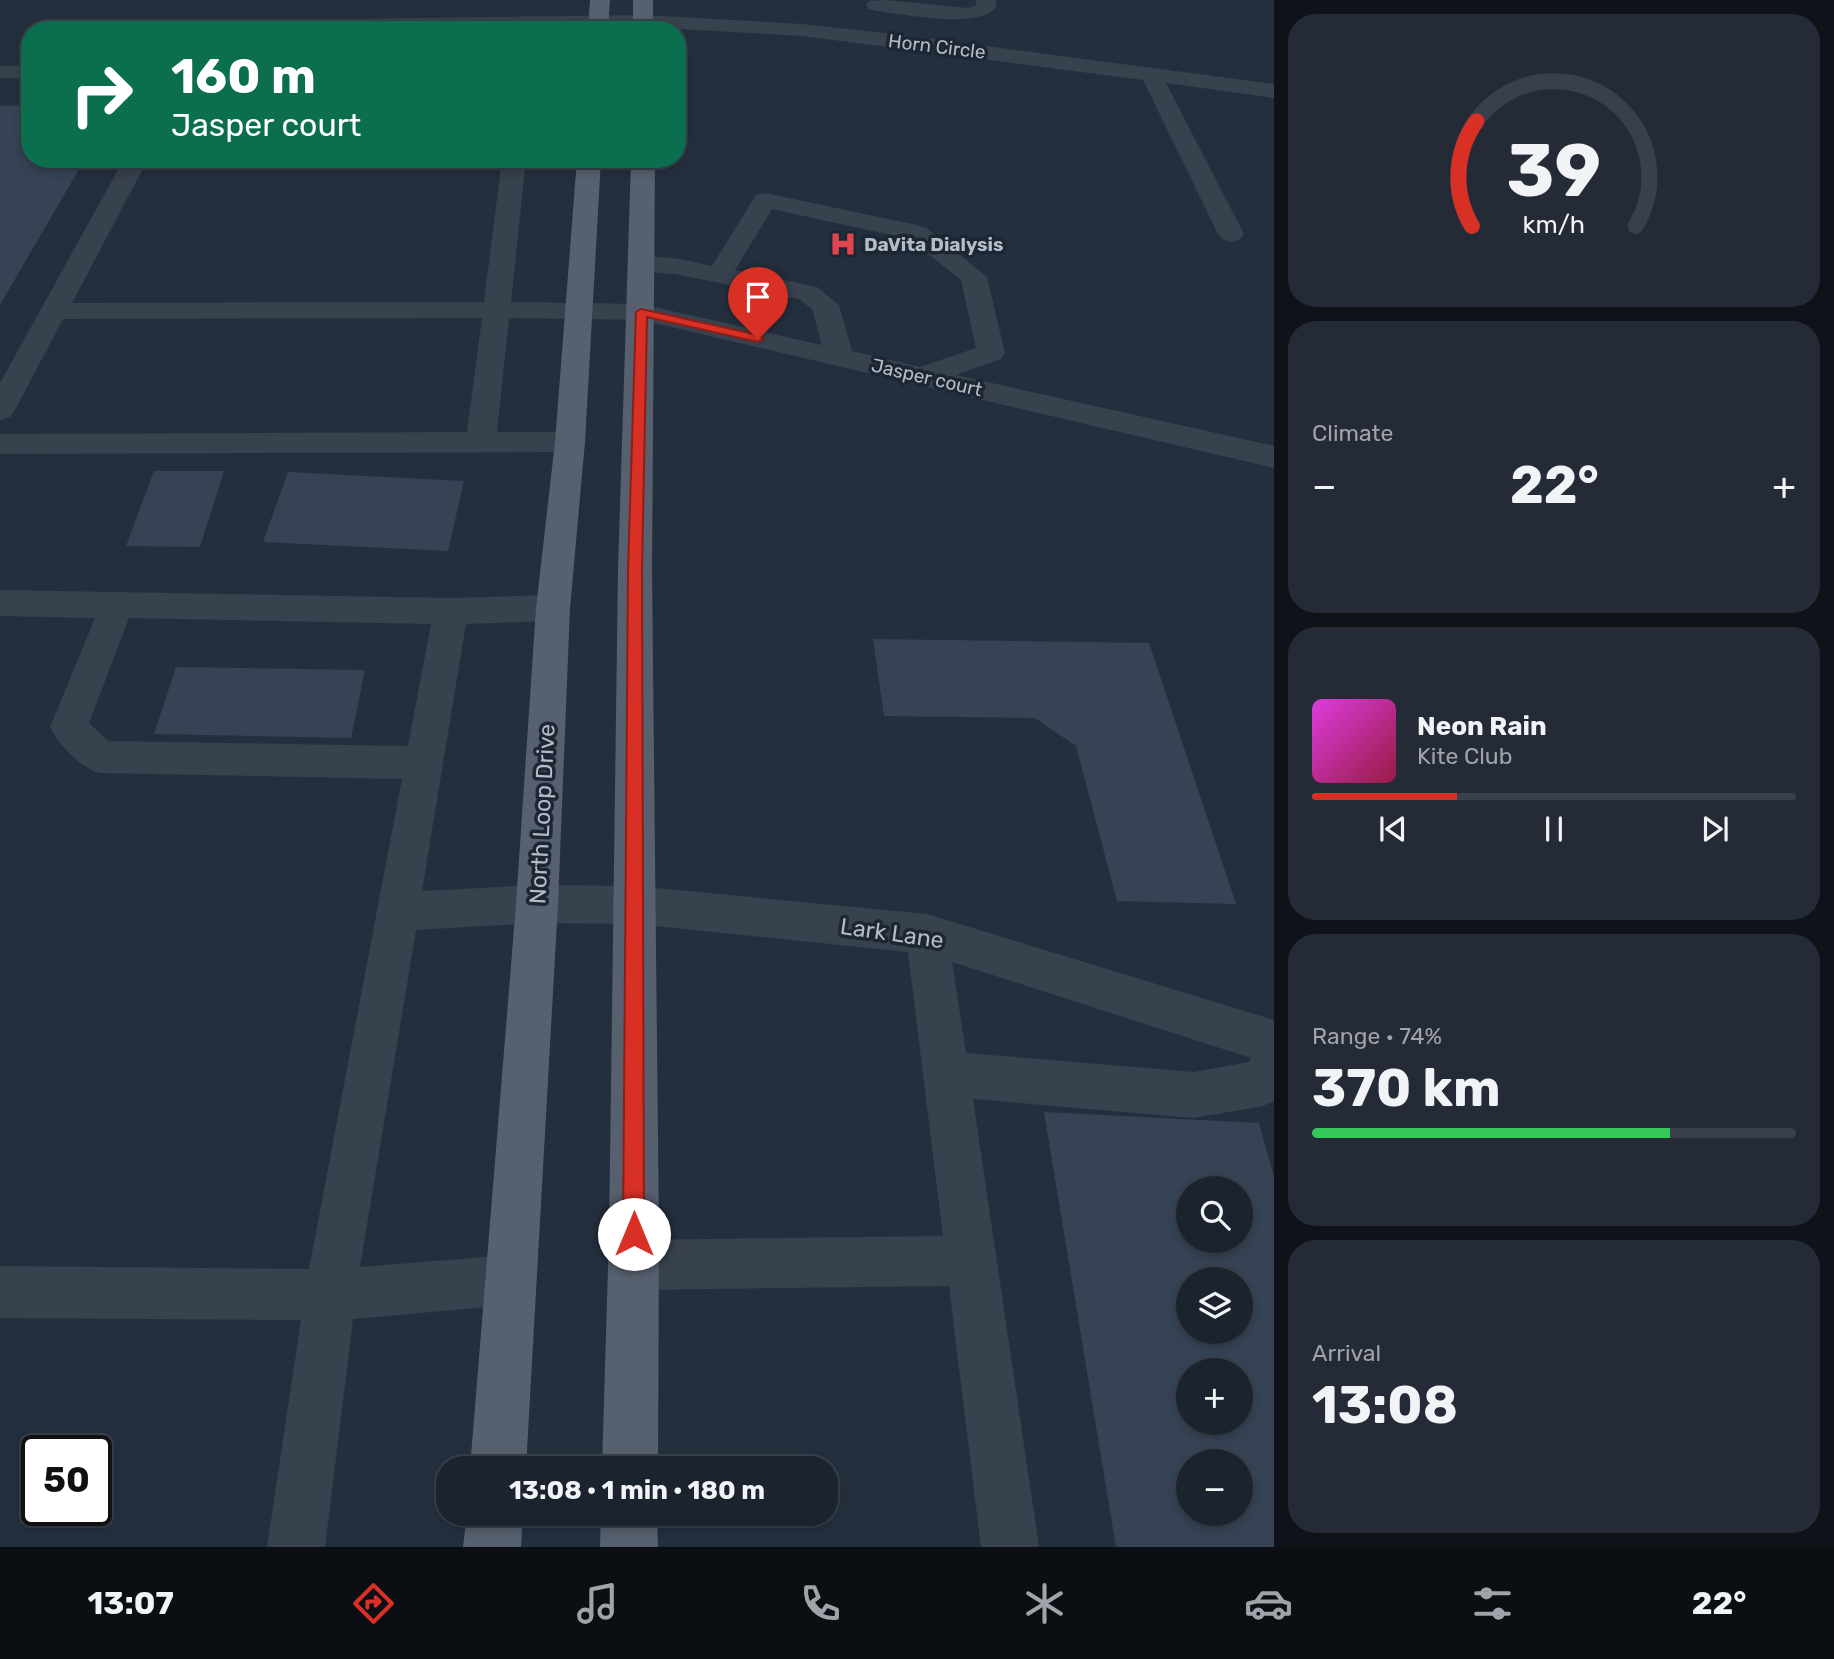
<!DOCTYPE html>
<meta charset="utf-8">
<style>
:root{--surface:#1b232e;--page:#242b36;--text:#f1f3f6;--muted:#a0a4aa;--line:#39404a;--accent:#d93025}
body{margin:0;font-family:Rubik,sans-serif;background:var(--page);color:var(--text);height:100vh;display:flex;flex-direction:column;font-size:26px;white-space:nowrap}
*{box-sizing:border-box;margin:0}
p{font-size:23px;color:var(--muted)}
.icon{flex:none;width:38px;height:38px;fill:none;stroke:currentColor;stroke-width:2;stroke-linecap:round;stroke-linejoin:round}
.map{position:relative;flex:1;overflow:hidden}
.details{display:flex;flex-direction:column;gap:14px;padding:14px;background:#0f1319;width:560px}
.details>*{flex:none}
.hud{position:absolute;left:21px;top:21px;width:665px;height:147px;border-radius:28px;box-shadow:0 4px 10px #0003,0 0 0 2px var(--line);background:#0b6e4f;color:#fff;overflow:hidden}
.tools{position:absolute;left:1176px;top:1176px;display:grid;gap:14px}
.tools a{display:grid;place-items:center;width:77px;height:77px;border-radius:50%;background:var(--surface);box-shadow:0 4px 10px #0003,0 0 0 2px var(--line);font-size:35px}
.speed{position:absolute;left:21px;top:1435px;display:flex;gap:14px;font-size:35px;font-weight:700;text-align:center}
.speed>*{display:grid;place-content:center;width:91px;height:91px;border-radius:50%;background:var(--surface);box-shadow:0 4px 10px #0003,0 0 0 2px var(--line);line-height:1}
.speed .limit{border:4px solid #111;border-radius:10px;background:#fff;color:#111}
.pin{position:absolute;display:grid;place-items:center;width:60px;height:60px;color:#fff;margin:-72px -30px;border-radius:50% 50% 50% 0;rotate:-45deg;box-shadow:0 0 7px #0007}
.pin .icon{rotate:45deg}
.me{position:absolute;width:77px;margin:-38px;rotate:0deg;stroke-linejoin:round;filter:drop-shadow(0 0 5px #0008)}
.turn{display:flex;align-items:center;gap:24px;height:147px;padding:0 35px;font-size:32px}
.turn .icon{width:91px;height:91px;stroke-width:2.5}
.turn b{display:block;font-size:49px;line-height:60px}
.big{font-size:52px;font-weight:700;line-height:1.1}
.details .widget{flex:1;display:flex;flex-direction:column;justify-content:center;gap:10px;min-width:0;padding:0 24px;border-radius:28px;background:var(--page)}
.details .dial{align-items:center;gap:0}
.dial svg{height:182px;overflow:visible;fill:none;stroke:var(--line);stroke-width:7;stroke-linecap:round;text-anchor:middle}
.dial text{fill:var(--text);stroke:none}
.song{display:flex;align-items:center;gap:21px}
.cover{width:84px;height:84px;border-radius:10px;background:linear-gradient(135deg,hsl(300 70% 55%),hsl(340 70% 35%))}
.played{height:7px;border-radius:4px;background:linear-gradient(90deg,var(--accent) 30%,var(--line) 30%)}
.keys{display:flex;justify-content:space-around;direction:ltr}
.heat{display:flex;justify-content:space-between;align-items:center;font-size:38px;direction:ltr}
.charge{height:10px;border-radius:5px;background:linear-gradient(90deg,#34c759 74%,var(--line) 0)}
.trip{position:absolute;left:436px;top:1456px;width:402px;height:70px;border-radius:28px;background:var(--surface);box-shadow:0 4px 10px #0003,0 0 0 2px var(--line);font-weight:700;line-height:70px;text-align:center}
.tab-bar{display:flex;height:112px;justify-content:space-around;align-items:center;background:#0b0e12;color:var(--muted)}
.tab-bar .icon{width:49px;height:49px}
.tab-bar .on{color:var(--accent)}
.tab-bar b{font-size:32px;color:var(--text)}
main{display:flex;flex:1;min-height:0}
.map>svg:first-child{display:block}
.building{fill:#364354;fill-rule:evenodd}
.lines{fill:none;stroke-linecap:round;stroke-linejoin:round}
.minor{fill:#38414e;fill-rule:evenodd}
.major{fill:#56606e;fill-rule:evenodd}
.route{fill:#d93025;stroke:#8d1f18;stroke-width:2}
.labels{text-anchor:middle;stroke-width:7;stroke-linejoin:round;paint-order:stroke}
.far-street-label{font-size:19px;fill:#b4bcc9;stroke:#1d2633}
.far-poi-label{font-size:19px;font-weight:bold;fill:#b4bcc9;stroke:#1d2633;text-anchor:start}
.street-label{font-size:23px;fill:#b4bcc9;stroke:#1d2633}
</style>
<main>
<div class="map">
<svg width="1274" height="1547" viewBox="0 0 1274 1547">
<rect width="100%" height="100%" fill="#242f3e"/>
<path class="building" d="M30,105V159H85L0,305V106Z
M154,471H224L200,547L126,546Z
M288,472L464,481L448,551L263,542Z
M873,639L1149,643L1236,904L1117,901L1076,746L1035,718L884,716Z
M176,667L365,670L351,738L154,734Z
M1044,1112L1259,1123L1274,1177V1547H1116ZM1188,1188H1241V1241H1188ZM1188,1279H1241V1332H1188ZM1188,1370H1241V1423H1188ZM1188,1461H1241V1514H1188Z"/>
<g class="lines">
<path class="minor" d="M886,0L968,8L976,5V0H996V7C979,30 904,14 876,11L869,9L866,5L869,1Z
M643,15L802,24L902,35L1274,84V98L1166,83L1244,234L1240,239L1231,242L1222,239L1218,234L1143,80L802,36L643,27L199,30L197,27L200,23L207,21Z
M0,66H30V78H0Z
M124,159H148L72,303L484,302L502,159H526L511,302L641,304L822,345L812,309L799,299L675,274L633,271L629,265L633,259C659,253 686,260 712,266L756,195L765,193L917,225L926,228L987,277L1005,353L1001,359L956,375L1274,446V468L641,320L509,318L497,432H570L581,435L585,442L581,449L570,452L0,454V434L467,432L482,318L63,319L15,410L10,417L0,420V383ZM772,209L909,239L961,280L976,348L920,367L852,351L839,305L817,287L735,270Z
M0,590L451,598L553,595L565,599L570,608L565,617L553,621L466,624L422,891L537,885L635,886L927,914L1274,1020V1101L1263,1106L1194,1118L973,1099L1039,1547H981L949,1286L633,1290L615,1283L608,1265L615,1247L633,1240L943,1236L908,952L635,924L537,923L416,930L360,1267L511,1255L529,1262L536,1280L529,1298L511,1305L353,1319L325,1547H267L301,1320L0,1318V1266L309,1269L402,779L99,773C79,766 60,746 50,727L95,618L0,616ZM129,618L431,624L408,746L108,741L89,723ZM952,962L1251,1058L1249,1062L1194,1072L966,1053Z"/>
<path class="major" d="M590,0H610L608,30H588Z
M633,0H653V30H633Z
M577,159H601L585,442L570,608L558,904L526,1468H470L516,904L536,608L555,442Z
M631,159H655L652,569L659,1234L658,1468H602L609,1234L618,569Z
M467,1514H523L521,1547H463Z
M601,1514H657L658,1547H600Z"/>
</g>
<path class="route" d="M641,309L758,335L764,339L758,342L647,317L642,569L644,1234L641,1242L634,1245L626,1242L623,1234L628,569L636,312Z"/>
<defs>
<symbol id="hospital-bare" viewBox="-9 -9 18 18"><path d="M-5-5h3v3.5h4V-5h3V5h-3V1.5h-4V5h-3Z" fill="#e0444e" stroke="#1d2633" stroke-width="2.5" paint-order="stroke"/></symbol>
</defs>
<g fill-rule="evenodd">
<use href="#hospital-bare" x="824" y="225" width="38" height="38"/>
</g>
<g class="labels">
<g class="far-street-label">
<text transform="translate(937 46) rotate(7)" y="7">Horn Circle</text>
<text transform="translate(927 377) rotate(13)" y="7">Jasper court</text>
</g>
<g class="far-poi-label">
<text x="864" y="251">DaVita Dialysis</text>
</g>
<g class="street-label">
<text transform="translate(542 814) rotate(-87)" y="8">North Loop Drive</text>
<text transform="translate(892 933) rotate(8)" y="8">Lark Lane</text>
</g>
</g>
</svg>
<div class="tools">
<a><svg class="icon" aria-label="search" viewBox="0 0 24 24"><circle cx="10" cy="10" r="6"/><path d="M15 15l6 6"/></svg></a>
<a><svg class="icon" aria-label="layers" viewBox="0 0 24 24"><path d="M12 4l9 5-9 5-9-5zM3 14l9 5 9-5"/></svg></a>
<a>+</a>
<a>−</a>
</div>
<div class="speed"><div class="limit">50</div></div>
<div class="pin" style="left:758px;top:339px;background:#d93025"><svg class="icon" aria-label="arrive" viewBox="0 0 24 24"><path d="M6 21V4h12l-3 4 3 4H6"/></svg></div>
<svg class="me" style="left:634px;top:1234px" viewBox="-20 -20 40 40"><circle r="19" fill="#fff"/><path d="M0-13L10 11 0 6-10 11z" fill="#d93025"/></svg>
<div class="trip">13:08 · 1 min · 180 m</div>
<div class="hud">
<div class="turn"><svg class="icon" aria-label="right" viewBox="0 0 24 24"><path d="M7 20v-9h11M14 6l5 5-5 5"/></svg><div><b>160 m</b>Jasper court</div></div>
</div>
</div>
<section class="details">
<div class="widget dial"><svg viewBox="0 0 100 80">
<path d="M14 69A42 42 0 1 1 86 69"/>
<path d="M14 69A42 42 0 0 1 16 23" stroke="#d93025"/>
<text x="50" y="56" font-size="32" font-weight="700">39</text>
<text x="50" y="72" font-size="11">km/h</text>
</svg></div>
<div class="widget"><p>Climate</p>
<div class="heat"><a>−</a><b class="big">22°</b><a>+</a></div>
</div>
<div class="widget">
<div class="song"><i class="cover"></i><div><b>Neon Rain</b><p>Kite Club</p></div></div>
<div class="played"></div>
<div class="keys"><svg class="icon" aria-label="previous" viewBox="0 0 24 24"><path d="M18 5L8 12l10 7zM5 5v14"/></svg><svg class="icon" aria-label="pause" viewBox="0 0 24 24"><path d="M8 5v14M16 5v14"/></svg><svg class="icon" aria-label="next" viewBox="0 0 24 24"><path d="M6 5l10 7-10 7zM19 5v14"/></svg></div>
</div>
<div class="widget"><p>Range · 74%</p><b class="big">370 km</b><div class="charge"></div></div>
<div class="widget"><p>Arrival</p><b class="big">13:08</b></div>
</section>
</main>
<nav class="tab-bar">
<b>13:07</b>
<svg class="icon on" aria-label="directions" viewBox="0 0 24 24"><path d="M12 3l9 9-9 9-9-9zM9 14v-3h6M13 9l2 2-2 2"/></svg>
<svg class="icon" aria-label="music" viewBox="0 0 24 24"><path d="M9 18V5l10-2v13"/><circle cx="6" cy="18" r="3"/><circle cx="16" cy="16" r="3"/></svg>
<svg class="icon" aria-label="phone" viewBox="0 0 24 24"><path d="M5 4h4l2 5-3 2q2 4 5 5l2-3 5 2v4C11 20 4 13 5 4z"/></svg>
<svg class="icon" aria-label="climate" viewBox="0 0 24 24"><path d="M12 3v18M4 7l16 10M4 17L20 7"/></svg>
<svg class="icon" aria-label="car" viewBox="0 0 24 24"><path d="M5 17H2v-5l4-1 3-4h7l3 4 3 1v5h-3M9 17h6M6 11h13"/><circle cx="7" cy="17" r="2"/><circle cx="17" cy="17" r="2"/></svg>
<svg class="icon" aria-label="filters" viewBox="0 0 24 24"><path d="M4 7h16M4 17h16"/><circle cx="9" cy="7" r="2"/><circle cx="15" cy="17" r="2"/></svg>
<b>22°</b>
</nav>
